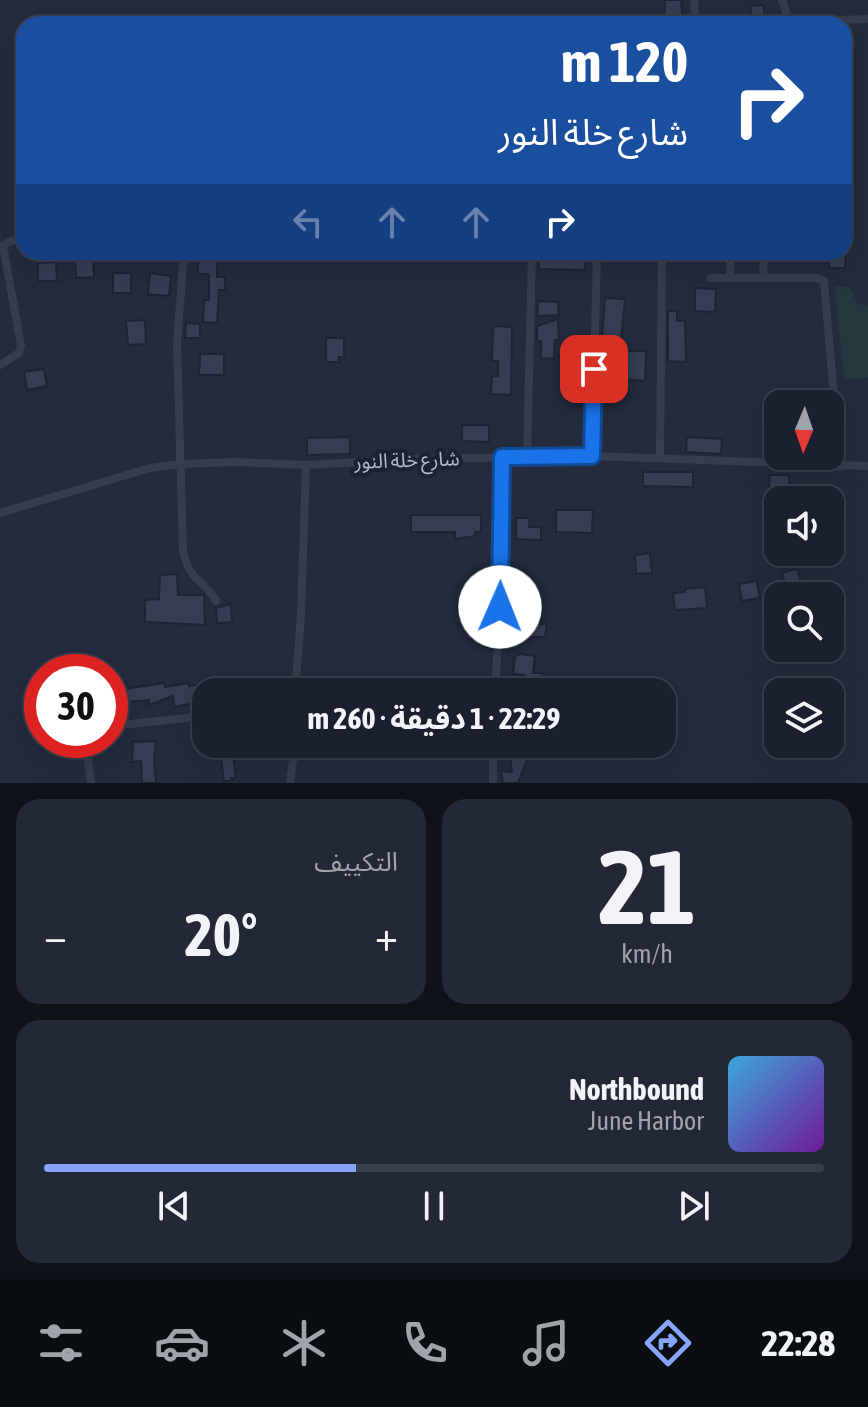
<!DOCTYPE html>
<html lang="ar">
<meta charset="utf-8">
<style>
:root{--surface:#1a202e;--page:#232836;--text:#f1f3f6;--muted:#9fa3aa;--line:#383e4a;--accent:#86a5f9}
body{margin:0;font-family:"Asap Condensed","Noto Sans Arabic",sans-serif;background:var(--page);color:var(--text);direction:rtl;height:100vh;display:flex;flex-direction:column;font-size:30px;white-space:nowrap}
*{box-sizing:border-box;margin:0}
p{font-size:26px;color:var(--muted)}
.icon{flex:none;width:44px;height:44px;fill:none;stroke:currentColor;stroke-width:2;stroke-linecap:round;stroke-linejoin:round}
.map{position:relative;height:783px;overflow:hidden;direction:ltr}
.panel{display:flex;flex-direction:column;gap:16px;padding:16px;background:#0e1219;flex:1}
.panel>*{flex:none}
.banner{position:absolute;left:16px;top:16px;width:836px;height:244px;border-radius:24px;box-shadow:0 8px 32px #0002,0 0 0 2px var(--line);direction:rtl;background:#1a4fa0;color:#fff;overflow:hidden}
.needle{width:52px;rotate:182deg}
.tools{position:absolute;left:764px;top:390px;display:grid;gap:16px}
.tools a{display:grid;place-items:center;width:80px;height:80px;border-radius:16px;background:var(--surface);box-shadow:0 8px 32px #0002,0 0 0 2px var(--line);font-size:40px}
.speed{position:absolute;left:24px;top:654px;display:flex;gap:16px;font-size:40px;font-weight:700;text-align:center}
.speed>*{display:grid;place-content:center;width:104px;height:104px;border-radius:50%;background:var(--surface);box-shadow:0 8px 32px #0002,0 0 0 2px var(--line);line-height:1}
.speed .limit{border:12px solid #d22;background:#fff;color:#111}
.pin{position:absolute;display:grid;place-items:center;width:68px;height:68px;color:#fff;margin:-34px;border-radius:16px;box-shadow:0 4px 12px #0006}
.me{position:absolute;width:88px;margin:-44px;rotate:1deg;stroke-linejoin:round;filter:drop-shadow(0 0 6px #0008)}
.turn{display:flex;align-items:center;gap:28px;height:168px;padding:0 32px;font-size:36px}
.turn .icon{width:104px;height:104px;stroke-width:2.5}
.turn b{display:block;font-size:56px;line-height:68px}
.lanes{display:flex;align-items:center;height:76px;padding:0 32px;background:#0003;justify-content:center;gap:40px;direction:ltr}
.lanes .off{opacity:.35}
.big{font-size:60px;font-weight:700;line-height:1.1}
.panel .tile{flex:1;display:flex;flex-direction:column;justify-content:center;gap:12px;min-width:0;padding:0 28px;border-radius:24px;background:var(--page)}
.panel .dial{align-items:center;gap:0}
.dial b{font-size:104px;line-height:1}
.song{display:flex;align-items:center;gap:24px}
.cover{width:96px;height:96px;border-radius:12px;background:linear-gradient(135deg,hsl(200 70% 55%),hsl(280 70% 35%))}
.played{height:8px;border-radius:4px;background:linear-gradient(90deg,var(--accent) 40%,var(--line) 40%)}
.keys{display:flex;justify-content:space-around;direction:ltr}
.heat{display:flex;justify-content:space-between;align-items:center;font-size:44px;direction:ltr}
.panel .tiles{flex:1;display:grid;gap:16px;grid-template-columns:1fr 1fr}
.tile:last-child{grid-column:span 2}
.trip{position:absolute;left:192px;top:678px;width:484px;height:80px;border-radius:24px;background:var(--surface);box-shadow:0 8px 32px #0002,0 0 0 2px var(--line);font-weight:700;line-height:80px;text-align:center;direction:rtl}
.tabs{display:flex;height:128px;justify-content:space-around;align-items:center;background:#0a0d12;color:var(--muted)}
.tabs .icon{width:56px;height:56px}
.tabs .active{color:var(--accent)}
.tabs b{font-size:36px;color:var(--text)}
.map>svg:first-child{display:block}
.green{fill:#25383e}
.building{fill:#353e53;stroke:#1e2434;stroke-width:2}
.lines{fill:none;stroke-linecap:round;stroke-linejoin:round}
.minor{stroke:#373d4d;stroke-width:8}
.route-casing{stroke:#114b97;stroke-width:20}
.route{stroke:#1a73e8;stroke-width:14}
.labels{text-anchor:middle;stroke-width:8;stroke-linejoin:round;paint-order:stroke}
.street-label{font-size:20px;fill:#b2b8c8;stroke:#1c2232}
</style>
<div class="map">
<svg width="868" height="783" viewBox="0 0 868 783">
<rect width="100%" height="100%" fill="#232b3d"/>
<path class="green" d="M835,286L849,287L858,304L868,306V378L844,379Z"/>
<path class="building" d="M665,0H681L683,21L664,23Z
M763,5L766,21L753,23L750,6Z
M539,252H585V270L539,269Z
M830,252H846L845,268H829Z
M198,255H217V277H225V290H219L217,323L203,322L204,300H209V274H198Z
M93,259L94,277L76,278L75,260Z
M56,262L57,281H38V263Z
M113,273H131V293H113Z
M150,273L171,276L169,296L148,294Z
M695,288L716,289L715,312L695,311Z
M605,298L625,299L621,341H623V351H646L645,381L607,377V338H602Z
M538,301L558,302L559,315L537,316Z
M668,311H677V321H685L686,362L668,361Z
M558,319L559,340H555L554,359L541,358V341H537V326Z
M145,320L146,344L128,345L126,321Z
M186,323L200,324V338H185Z
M493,326L512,327L511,395L491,394L492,376H498V361H492Z
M326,338H344V357H339V362H326Z
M200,354H224V375H199Z
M44,369L47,386L27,390L24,372Z
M462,425H489V442L462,441Z
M350,437V454L307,455V438Z
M687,437L722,439L721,454L686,452Z
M643,472H693V487L643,486Z
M770,475H789V489L769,488Z
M556,510H593L592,533L556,532Z
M411,515H481V532H475V536L455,539V532H411Z
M516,518H530L529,527H541V540L516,539Z
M650,553L652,573L636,574L635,555Z
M797,569L801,582L786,586L782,573Z
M177,574L178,595H204L205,625L145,622V600L159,599L160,575Z
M757,581L760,598L742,601L739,584Z
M705,587L707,608L675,610L673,593L685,592V589Z
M515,599H531V624H547L545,637H521V624L515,623Z
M231,604L232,622L217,623L216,608Z
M520,654L535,656L533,673H542V686H531V692H510L524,675L513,674L515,657Z
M263,680L267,692H247L246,682Z
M216,681L218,688L213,689V692H206V701L174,707L173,696L149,705V700L125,702L124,689L165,683V687L188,683L189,686Z
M156,741L154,759L156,783H142L141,761L132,762L133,742Z
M509,749L531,750L518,783H503L501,771L512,772Z
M233,754L236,778H231L232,781H224L221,758Z"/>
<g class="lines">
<path class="minor" d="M694,0L696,24
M782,0L790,24
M789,22L868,19
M1,246L11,241L24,240
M107,252L128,256L165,252
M184,252L177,343L183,550C190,585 203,577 216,601
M730,277L731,252
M711,278H816L824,281L840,467
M763,278L764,252
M0,365L19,353L21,346L3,245
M592,456L597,252
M527,457L532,252
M660,458L662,252
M0,513L150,468L180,464L236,462L306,465L414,459L592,456L868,466
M295,692L301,615L306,465
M495,692L500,607L502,457
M110,726L206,716
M86,740L91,783
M290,783L295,744
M493,783V744"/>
</g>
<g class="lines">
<defs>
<path id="route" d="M500,607L502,457L592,456L594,369"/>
</defs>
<use href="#route" class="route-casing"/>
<use href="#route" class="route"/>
</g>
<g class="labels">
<g class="street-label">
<text transform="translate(407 460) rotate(-2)" y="7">شارع خلة النور</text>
</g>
</g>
</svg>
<div class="tools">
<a><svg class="needle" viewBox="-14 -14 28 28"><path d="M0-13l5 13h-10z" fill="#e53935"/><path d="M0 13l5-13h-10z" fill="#9fa3aa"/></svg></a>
<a><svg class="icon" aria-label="sound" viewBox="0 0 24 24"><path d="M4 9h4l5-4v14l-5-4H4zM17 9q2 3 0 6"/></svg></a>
<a><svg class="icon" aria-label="search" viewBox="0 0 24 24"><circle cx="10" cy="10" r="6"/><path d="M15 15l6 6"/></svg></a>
<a><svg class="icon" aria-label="layers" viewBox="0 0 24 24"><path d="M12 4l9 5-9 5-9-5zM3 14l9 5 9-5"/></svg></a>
</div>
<div class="speed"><div class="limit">30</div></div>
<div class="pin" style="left:594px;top:369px;background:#d93025"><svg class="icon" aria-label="arrive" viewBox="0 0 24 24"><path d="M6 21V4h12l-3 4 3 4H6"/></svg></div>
<svg class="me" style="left:500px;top:607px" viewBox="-20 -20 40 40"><circle r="19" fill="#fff"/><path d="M0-13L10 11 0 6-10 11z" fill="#1a73e8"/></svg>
<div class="trip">22:29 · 1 دقيقة · 260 m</div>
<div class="banner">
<div class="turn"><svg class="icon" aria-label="right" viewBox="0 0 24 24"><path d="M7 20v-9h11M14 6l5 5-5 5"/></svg><div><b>120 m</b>شارع خلة النور</div></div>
<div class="lanes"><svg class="icon off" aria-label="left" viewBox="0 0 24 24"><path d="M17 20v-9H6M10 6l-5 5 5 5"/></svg><svg class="icon off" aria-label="ahead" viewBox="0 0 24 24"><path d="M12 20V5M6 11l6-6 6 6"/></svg><svg class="icon off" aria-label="ahead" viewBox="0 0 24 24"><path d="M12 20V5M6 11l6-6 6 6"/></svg><svg class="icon" aria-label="right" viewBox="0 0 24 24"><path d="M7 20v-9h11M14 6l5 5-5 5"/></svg></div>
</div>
</div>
<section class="panel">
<div class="tiles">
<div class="tile dial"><b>21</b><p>km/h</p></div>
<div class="tile"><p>التكييف</p>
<div class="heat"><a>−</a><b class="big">20°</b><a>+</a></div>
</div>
<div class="tile">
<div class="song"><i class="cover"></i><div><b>Northbound</b><p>June Harbor</p></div></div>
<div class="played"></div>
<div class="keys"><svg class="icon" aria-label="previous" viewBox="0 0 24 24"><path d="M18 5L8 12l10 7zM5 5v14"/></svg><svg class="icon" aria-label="pause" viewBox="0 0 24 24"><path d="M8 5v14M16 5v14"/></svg><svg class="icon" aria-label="next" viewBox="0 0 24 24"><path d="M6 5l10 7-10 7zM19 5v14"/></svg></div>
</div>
</div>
</section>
<nav class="tabs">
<b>22:28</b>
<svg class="icon active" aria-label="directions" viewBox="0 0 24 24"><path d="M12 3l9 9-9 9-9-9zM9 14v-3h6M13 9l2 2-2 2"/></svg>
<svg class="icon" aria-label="music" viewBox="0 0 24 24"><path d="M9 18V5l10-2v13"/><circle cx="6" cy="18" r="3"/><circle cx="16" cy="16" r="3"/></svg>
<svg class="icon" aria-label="phone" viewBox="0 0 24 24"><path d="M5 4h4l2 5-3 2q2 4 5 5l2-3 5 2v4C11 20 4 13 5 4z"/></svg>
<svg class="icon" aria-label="climate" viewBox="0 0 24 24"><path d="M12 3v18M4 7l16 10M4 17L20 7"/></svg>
<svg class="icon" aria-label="car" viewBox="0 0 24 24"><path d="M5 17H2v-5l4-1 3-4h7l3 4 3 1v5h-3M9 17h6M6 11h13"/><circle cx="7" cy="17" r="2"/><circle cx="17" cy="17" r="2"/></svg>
<svg class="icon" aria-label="filters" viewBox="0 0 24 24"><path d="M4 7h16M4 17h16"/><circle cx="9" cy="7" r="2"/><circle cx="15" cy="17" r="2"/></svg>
</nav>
